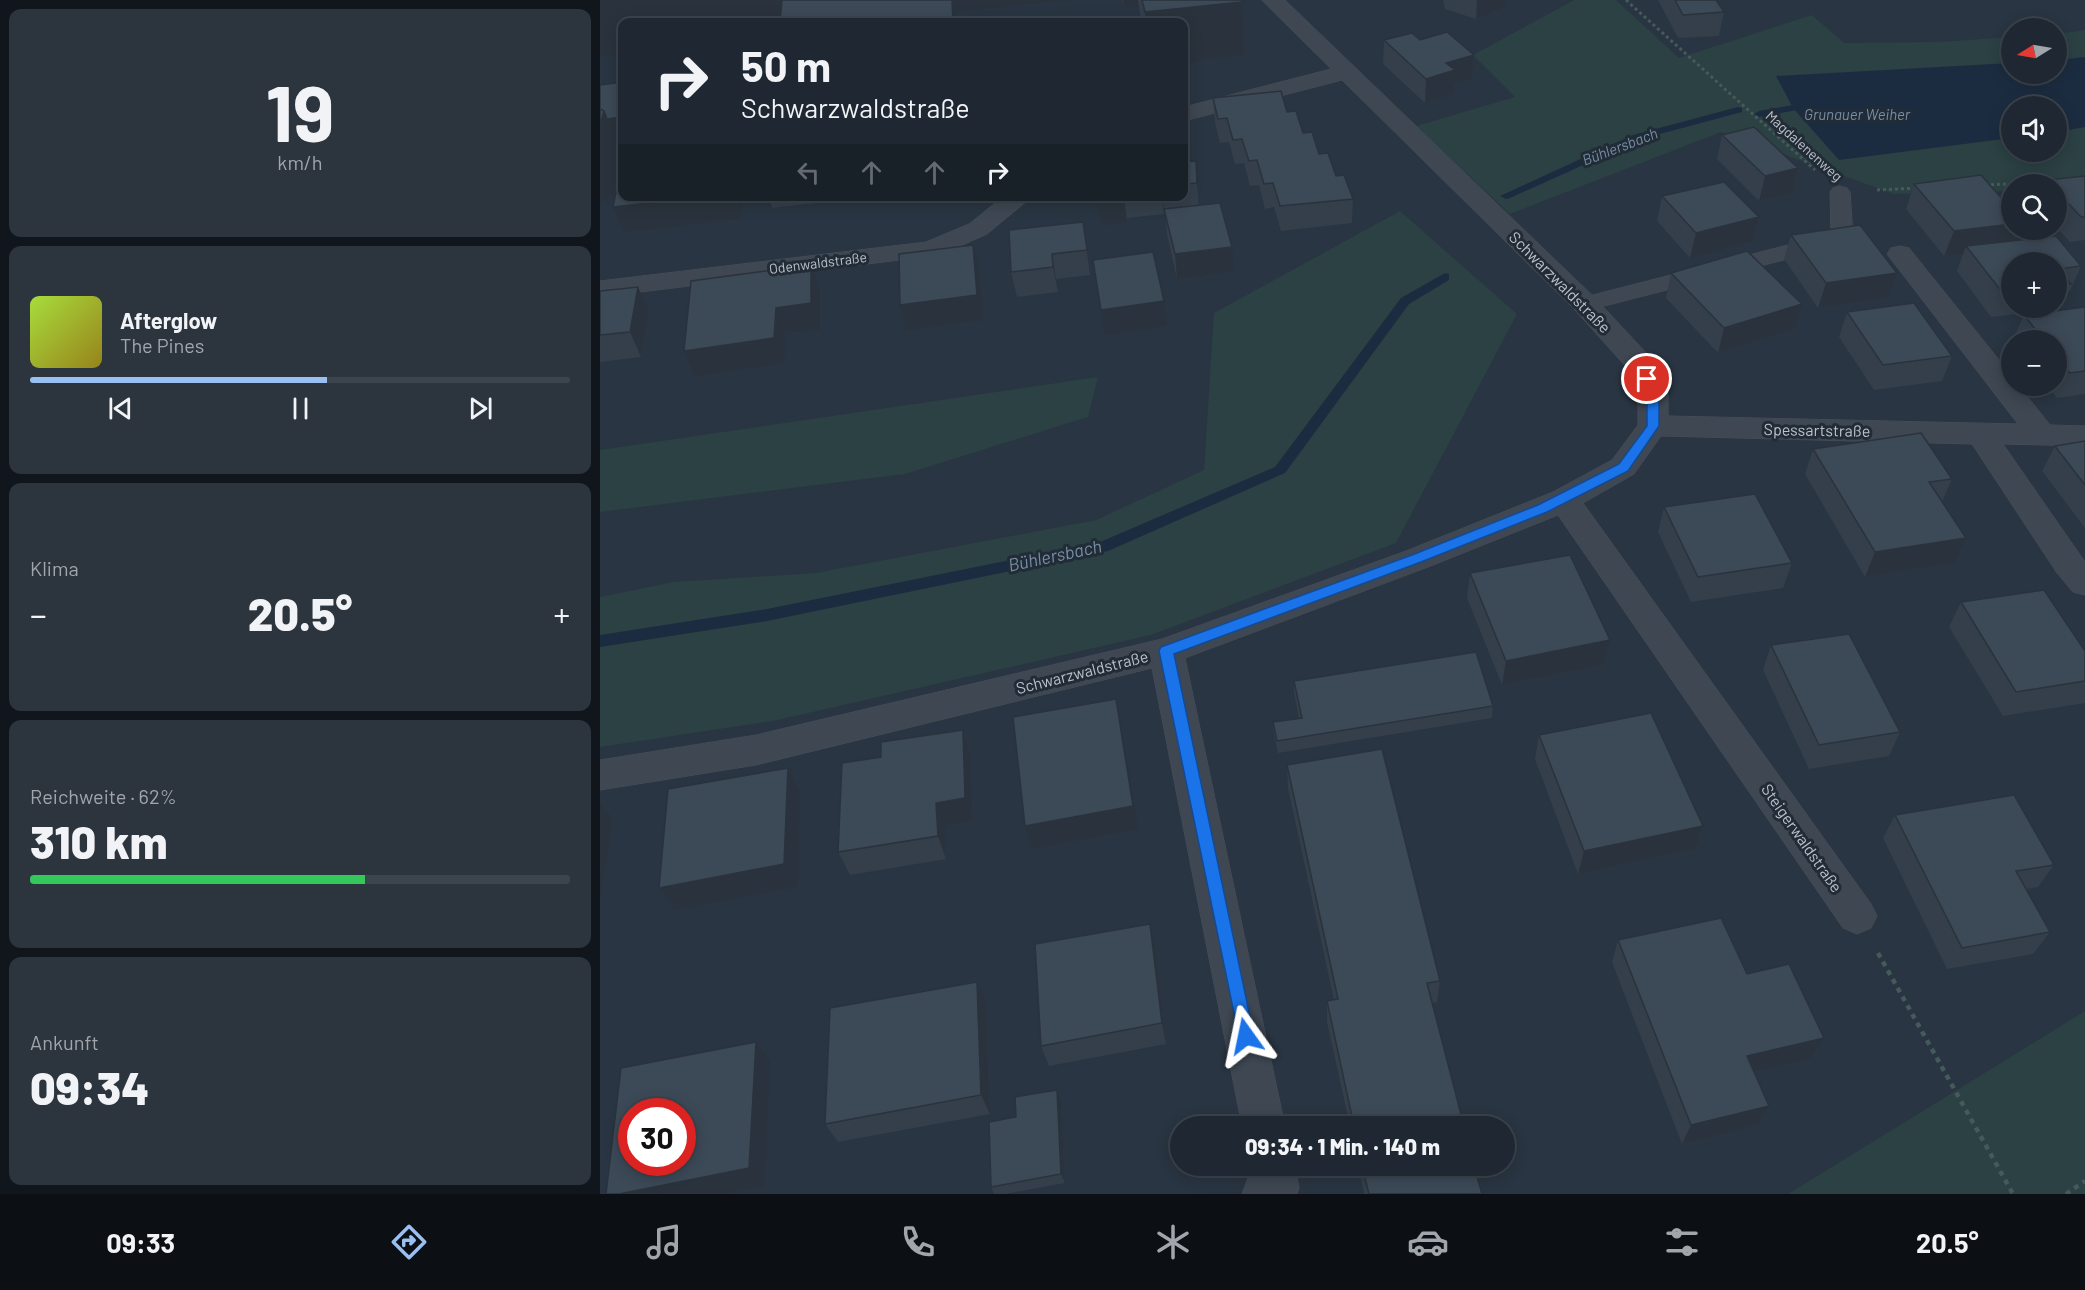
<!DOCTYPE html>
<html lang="de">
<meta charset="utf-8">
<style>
:root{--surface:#1f2832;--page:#2c343e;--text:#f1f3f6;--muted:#a1a6ac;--line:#3c444d;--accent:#9abff1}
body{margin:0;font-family:Barlow,sans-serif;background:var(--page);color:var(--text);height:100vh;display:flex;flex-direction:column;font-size:22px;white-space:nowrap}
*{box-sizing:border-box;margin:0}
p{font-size:20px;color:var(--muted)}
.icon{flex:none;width:33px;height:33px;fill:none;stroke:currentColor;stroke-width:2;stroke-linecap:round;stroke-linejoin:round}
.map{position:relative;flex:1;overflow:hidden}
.side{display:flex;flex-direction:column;gap:9px;padding:9px;background:#11161c;width:600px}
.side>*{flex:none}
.top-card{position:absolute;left:18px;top:18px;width:570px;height:183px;border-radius:12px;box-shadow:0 3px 15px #0003,0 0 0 2px var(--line);background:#1f2832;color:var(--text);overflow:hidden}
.needle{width:39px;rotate:259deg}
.controls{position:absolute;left:1401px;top:18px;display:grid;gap:12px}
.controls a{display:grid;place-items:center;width:66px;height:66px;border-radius:50%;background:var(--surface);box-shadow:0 3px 15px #0003,0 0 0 2px var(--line);font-size:30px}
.speed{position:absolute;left:18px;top:1098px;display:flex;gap:12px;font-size:30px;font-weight:700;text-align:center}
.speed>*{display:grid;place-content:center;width:78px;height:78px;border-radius:50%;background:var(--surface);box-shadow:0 3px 15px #0003,0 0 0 2px var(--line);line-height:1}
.speed .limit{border:9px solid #d22;background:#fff;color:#111}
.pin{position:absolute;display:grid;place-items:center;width:51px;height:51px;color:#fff;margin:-26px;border:3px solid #fff;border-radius:50%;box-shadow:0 2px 6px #0007}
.me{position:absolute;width:66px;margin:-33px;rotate:348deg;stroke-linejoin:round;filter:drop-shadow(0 0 4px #0008)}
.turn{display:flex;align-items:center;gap:21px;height:126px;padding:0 24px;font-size:27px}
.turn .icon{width:78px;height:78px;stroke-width:2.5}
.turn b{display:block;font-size:42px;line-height:51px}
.lanes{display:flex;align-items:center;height:57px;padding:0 24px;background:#0003;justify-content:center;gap:30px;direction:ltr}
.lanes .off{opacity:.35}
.big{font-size:45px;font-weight:800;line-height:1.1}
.side .widget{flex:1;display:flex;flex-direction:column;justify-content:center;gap:9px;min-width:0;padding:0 21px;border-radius:12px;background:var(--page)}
.side .dial{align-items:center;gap:0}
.dial b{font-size:78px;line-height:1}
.song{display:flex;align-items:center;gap:18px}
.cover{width:72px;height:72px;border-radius:9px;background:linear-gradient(135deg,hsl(80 70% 55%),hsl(50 70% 35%))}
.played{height:6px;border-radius:3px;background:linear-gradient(90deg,var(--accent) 55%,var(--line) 55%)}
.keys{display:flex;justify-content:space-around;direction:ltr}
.heat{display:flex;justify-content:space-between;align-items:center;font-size:33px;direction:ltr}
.charge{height:9px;border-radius:4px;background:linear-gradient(90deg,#34c759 62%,var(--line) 0)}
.trip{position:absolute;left:570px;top:1116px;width:345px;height:60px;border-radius:30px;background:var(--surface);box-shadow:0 3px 15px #0003,0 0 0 2px var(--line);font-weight:800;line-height:60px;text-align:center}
.menu{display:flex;height:96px;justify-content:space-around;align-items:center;background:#0c1014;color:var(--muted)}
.menu .icon{width:42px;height:42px}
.menu .current{color:var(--accent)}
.menu b{font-size:27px;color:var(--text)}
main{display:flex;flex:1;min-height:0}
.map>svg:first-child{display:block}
.green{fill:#2b4143;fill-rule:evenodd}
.water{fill:#1c2c40}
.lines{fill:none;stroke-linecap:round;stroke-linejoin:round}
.stream{fill:#1c2c40;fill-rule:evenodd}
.lane-casing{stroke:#47505b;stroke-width:1}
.street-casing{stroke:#47505b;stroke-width:1}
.path-far1{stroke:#455a5b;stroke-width:3;stroke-dasharray:3 3;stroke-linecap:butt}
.path{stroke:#455a5b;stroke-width:4.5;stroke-dasharray:5 5;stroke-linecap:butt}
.lane{fill:#3e4752;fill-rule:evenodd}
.street{fill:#3e4752;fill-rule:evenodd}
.wall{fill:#343f4b;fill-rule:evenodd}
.shaded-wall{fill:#2a333d}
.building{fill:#3c4957;stroke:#2a333d;stroke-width:1.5;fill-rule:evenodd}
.route{fill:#1a73e8;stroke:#114b97;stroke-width:1.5}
.labels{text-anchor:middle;stroke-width:6;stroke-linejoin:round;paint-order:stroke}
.far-street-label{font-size:14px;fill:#bbc2cb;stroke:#222c37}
.far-water-label{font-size:15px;font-style:italic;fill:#778da7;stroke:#222c37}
.street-label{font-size:16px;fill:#bbc2cb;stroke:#222c37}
.water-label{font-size:18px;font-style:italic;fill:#778da7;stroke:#222c37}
</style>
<main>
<section class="side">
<div class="widget dial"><b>19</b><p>km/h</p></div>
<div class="widget">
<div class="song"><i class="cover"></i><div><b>Afterglow</b><p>The Pines</p></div></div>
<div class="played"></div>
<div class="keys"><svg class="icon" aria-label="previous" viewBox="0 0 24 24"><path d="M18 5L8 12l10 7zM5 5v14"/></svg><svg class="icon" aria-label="pause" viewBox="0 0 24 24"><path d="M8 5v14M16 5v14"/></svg><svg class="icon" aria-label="next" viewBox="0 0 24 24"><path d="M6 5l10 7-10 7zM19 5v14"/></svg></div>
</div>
<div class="widget"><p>Klima</p>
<div class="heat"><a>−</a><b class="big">20.5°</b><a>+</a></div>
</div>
<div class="widget"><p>Reichweite · 62%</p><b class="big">310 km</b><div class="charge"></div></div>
<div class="widget"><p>Ankunft</p><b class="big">09:34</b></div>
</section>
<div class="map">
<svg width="1485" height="1194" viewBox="0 0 1485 1194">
<rect width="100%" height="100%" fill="#293542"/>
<path class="green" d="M974,0H1016L1079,58L1212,15L1244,43L1338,42L1411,37L1412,74H1456L1457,34L1485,30V189L1456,184H1412L1411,191L1294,194L1121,132L910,214L816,126L915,97L873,55ZM1412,106H1456V152H1412Z
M800,211L917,314L796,543L551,635L173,721L0,747V597L73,582L216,573L496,520L604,470L614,313Z
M498,377L488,417L305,474L0,512V450Z
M1485,1011V1194H1188Z"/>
<path class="water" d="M1485,57V127L1457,132L1456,106H1412L1411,138L1239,160L1193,108L1176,76L1411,63L1412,74H1456L1457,60Z"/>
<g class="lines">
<path class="stream" d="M1193,105L1198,108L1197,110L1159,117L1154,114L1159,111Z
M1138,107L1142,108V112L1041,139L910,198L906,199L900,196L1033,135Z
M845,273L849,274V280L809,304L685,473L508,551L167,621L0,647V635L167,609L500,542L675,467L801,298Z"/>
<defs>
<path id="lane" d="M1240,186L1247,188L1250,192L1253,238L1250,243L985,311L977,309L974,304L977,299L1231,234L1230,192L1233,188Z"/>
<path id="street" d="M662,0H685L995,298L1050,357L1068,394V416L1418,424L1287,254L1291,248L1300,246L1309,248L1412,376V386H1419L1450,425L1485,426V446L1403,444L1485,562V595L1473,592L1457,573L1372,444L1061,436L1034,474L983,503L1271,904L1277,916L1271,928L1257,934L1243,928L958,515L828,567L585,658L685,1126H642L552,668L156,765L0,790V760L156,735L562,639L806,551L953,492L1012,460L1038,425V394L1027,368L975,310L742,80L584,121V107L731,69Z
M404,196H433L387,234L340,255L0,297V281L326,242L369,224Z
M651,1166H695L699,1188L697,1194H642L648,1178L653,1176Z"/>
</defs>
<use href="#lane" class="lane-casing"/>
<use href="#street" class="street-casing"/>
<path class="path-far1" d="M1026,0L1215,170
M1385,185L1450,182
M1277,190L1318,188"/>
<path class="path" d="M1278,953L1413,1194
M1466,1194L1485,1181"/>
<use href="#lane" class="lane"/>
<use href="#street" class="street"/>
</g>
<path class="wall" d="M522,0H641L645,55L584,22H533H541L539,7L524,8Z
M843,0H906V7L876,19L845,9Z
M1058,0H1116L1124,12L1119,36L1078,38Z
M784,40L874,55L872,79L854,84V94L825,103L783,64Z
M613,98L687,112L753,199L752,223L681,231L674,207L665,209L659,185L650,186L644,163L635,164L629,142L620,143L615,122Z
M1122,135L1198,168L1192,193L1159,201L1117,159Z
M596,161L599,205L634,272L577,279L567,234L565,211L564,214L527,218V222L501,226L497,196H584V162Z
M1485,176V240L1470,242L1456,227V184H1446L1447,180Z
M1314,184L1412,230H1419L1415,240L1481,266L1470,291L1467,292L1459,309L1391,317L1357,271L1363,254L1344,256L1306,209ZM1412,262H1456V308H1412Z
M169,196H226V202L172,208Z
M1062,196L1159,217L1153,242L1090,258L1057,221Z
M483,222L490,275L456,279L458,292L417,297L411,272Z
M1191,235L1288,298L1218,308L1184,259Z
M1071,273L1195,329L1118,353L1066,298Z
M0,291L49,312L41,357L0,362Z
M1485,307V394L1457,398L1448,386H1456V340H1413L1424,315Z
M1247,312L1352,356L1342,381L1274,390L1239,337Z
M1485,441V528L1442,471L1455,446Z
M1213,449L1352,479L1342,502L1354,563L1265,577L1205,474Z
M1064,507L1192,563L1183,588L1091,602L1058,532Z
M870,573L1010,640L1004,665L902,685L867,598Z
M1361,602L1485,651V703L1403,716L1349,627Z
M1171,645L1300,732L1289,756L1209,769L1163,670Z
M694,681L893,706L892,718L678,753L674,734L673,722L699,718L694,693Z
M363,730L371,754L373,821L345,826L346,859L250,875L238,852L281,757Z
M939,735L1103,826L1095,849L978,874L935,759Z
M687,765L840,981L837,1002L832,1003L864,1126H750L727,1022V1001L734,1000L688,788Z
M1295,815L1454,865L1438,887L1426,889L1450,932L1433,954L1347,969L1283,838Z
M1018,940L1147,974L1224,1038L1212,1058L1154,1072L1169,1106L1158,1125L1082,1144L1012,962Z
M555,946L566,1044L449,1066L441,1046Z
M386,1003L390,1114L238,1142L225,1124Z
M457,1090L461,1100L465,1183L405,1194H394L391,1187L416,1117Z
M758,1166H874L882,1194H764Z"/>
<path class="shaded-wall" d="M12,0H187L185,22H22V54L0,56V1Z
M352,0H468L355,12L354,9L355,22H353Z
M523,0H538L539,7L524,8Z
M877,0H906V7L876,19Z
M642,2L645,55L584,62V22H546L545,12Z
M874,55L872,79L854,84V94L825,103L826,79L846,63Z
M4,111L22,117V154L12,194L0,203V125Z
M596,161L598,186L599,208L597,183Z
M1198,168L1192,193L1159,201L1165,176Z
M109,196H142L140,219L24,232L13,207Z
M524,196L527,222L501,226L497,201Z
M562,196H563L564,211V214Z
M1159,217L1153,242L1090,258L1096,233Z
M1412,224V230H1419L1412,247L1366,246L1363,254L1344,256L1354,231Z
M373,245L379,270L383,320L307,330L300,305Z
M632,247L634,272L577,279L575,254Z
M452,254L456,279L458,292L453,267Z
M211,265L220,290V329L185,333L184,363L95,376L84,351L176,308Z
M1297,273L1288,298L1218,308L1226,283Z
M38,287L49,312L41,357L30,332Z
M564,301L567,326L505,335L501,310Z
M1202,304L1195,329L1118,353L1124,328Z
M1366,538L1354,563L1265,577L1275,552Z
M1010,640L1004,665L902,685L906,661Z
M516,699L538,829L432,849L425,826Z
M363,730L371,754L373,821L345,826L346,859L338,836L336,803Z
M188,768L200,791L197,887L75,910L59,888Z
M0,802L13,820L0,902Z
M1103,826L1095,849L978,874L984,851Z
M550,924L555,946L566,1044L562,1023Z
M377,982L386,1003L390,1114L381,1095Z
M1224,1038L1212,1058L1137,1076L1147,1056Z
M156,1042L170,1062L164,1186L124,1194H19Z
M457,1090L461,1100L465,1183L461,1174Z
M1169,1106L1158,1125L1082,1144L1091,1125Z"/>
<path class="building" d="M182,0H352L353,22H180Z
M542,0H641L642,2L545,12Z
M1075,0H1116L1124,12L1083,15Z
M847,32L874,55L846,63L855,70L826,79L784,40L812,33L820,40Z
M22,82V117L7,119L4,111L0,109V85Z
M681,91L687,112L696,111L703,133L712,132L719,154L728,153L736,176L744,175L753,199L680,206L673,183L664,184L657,160L649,161L642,139L633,140L627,118L618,119L613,98Z
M0,109L4,111L0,125Z
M1154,127L1198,168L1165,176L1122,135Z
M596,161L597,183L584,184V162Z
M1381,175L1412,210V224L1354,231L1314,184Z
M22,176V196H109L13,207L19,177Z
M1485,176V217H1481L1456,190V184H1451L1447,180Z
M1124,182L1159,217L1096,233L1062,196Z
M497,196H523V198L497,201Z
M620,203L632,247L575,254L564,209Z
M483,222L487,250L452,254L453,267L411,272L409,230Z
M1260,225L1297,273L1226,283L1191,235Z
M1456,236L1481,266L1458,269L1471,284L1456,286V262H1412V291L1402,292L1366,246Z
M373,245L377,295L300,305L299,254Z
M1147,251L1202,304L1124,328L1071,273Z
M553,252L564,301L501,310L493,260Z
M211,265V303L176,308L174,338L84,351L91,281Z
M38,287L30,332L0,335V291Z
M1314,303L1352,356L1283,365L1247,312Z
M1485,307V371L1470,373L1456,357V340H1444L1424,315Z
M1321,433L1352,479L1329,482L1366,538L1275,552L1213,449Z
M1485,441V485L1455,446Z
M1155,494L1192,563L1098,577L1064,507Z
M970,555L1010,640L906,661L870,573Z
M1444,590L1485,651V681L1416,692L1361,602Z
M1249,634L1300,732L1219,745L1171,645Z
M876,652L893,706L677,741L673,722L702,718L694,681Z
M516,699L533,806L425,826L413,717Z
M1051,713L1103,826L984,851L939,735Z
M363,730L365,798L336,803L338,836L238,852L242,763L281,757V742Z
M782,749L840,981L827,983L864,1126H754L727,1001L738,999L687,765Z
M188,768L184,864L59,888L68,789Z
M1414,795L1454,865L1416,871L1450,932L1362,948L1295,815Z
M1121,918L1147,974L1189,964L1224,1038L1147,1056L1169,1106L1091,1125L1018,940Z
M550,924L562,1023L441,1046L435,944Z
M377,982L381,1095L225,1124L230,1008Z
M156,1042L149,1168L19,1194H6L21,1068ZM32,1112H82V1162H32Z
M457,1090L461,1174L391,1187L389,1122L416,1117L415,1097Z
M762,1166H874L882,1194H769Z"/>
<path class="route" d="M1047,375L1051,376L1059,394V426L1028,471L947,512L821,562L574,654L654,1036L652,1042L646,1044L640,1042L559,651L561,647L812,555L938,505L1019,464L1047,426V394L1041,379Z"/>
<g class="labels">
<g class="far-street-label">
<text transform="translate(1204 146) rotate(42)" y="5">Magdalenenweg</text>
<text transform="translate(218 263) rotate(-7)" y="5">Odenwaldstraße</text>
</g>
<g class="far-water-label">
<text x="1257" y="120">Grunauer Weiher</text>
<text transform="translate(1020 147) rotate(-21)" y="5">Bühlersbach</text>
</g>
<g class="street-label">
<text transform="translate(960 282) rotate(45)" y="6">Schwarzwaldstraße</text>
<text transform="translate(1217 430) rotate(1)" y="6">Spessartstraße</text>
<text transform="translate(482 672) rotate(-14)" y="6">Schwarzwaldstraße</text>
<text transform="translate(1202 838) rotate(55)" y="6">Steigerwaldstraße</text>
</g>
<g class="water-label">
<text transform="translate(455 556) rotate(-12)" y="6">Bühlersbach</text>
</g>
</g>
</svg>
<div class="controls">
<a><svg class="needle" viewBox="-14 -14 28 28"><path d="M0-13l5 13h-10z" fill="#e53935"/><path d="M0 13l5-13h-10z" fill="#a1a6ac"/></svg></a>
<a><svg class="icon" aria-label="sound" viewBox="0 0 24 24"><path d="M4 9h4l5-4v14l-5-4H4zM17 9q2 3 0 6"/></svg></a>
<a><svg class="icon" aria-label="search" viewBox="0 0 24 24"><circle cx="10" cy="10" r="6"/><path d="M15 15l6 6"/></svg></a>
<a>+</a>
<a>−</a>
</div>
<div class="speed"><div class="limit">30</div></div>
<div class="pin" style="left:1047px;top:379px;background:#d93025"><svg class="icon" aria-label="arrive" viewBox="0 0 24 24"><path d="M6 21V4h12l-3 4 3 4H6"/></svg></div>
<svg class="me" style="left:646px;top:1036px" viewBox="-20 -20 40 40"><path d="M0-17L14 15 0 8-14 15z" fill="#1a73e8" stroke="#fff" stroke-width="4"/></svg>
<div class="trip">09:34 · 1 Min. · 140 m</div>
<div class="top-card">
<div class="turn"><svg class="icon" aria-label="right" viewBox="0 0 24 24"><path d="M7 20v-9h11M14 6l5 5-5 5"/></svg><div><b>50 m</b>Schwarzwaldstraße</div></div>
<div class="lanes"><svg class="icon off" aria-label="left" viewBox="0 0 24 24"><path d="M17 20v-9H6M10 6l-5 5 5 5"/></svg><svg class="icon off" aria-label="ahead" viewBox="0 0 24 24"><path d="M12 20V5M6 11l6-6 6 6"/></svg><svg class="icon off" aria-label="ahead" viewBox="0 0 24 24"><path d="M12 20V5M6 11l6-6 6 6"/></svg><svg class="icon" aria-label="right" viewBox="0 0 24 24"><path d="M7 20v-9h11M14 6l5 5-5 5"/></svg></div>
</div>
</div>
</main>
<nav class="menu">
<b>09:33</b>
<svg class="icon current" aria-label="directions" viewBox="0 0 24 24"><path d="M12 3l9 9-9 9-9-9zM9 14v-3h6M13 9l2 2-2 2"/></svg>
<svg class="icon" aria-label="music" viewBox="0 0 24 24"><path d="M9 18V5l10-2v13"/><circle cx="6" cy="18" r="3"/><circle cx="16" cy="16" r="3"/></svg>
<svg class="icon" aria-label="phone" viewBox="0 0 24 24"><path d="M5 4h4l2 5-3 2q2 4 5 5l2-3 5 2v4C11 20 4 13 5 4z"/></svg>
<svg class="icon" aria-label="climate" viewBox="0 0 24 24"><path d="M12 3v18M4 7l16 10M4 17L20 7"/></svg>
<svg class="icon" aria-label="car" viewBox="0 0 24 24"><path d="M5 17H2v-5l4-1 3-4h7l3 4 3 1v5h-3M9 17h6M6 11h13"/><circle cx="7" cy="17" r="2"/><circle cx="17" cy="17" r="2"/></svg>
<svg class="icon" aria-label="filters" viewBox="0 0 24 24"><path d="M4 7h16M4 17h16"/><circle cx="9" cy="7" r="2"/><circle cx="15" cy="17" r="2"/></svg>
<b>20.5°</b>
</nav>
